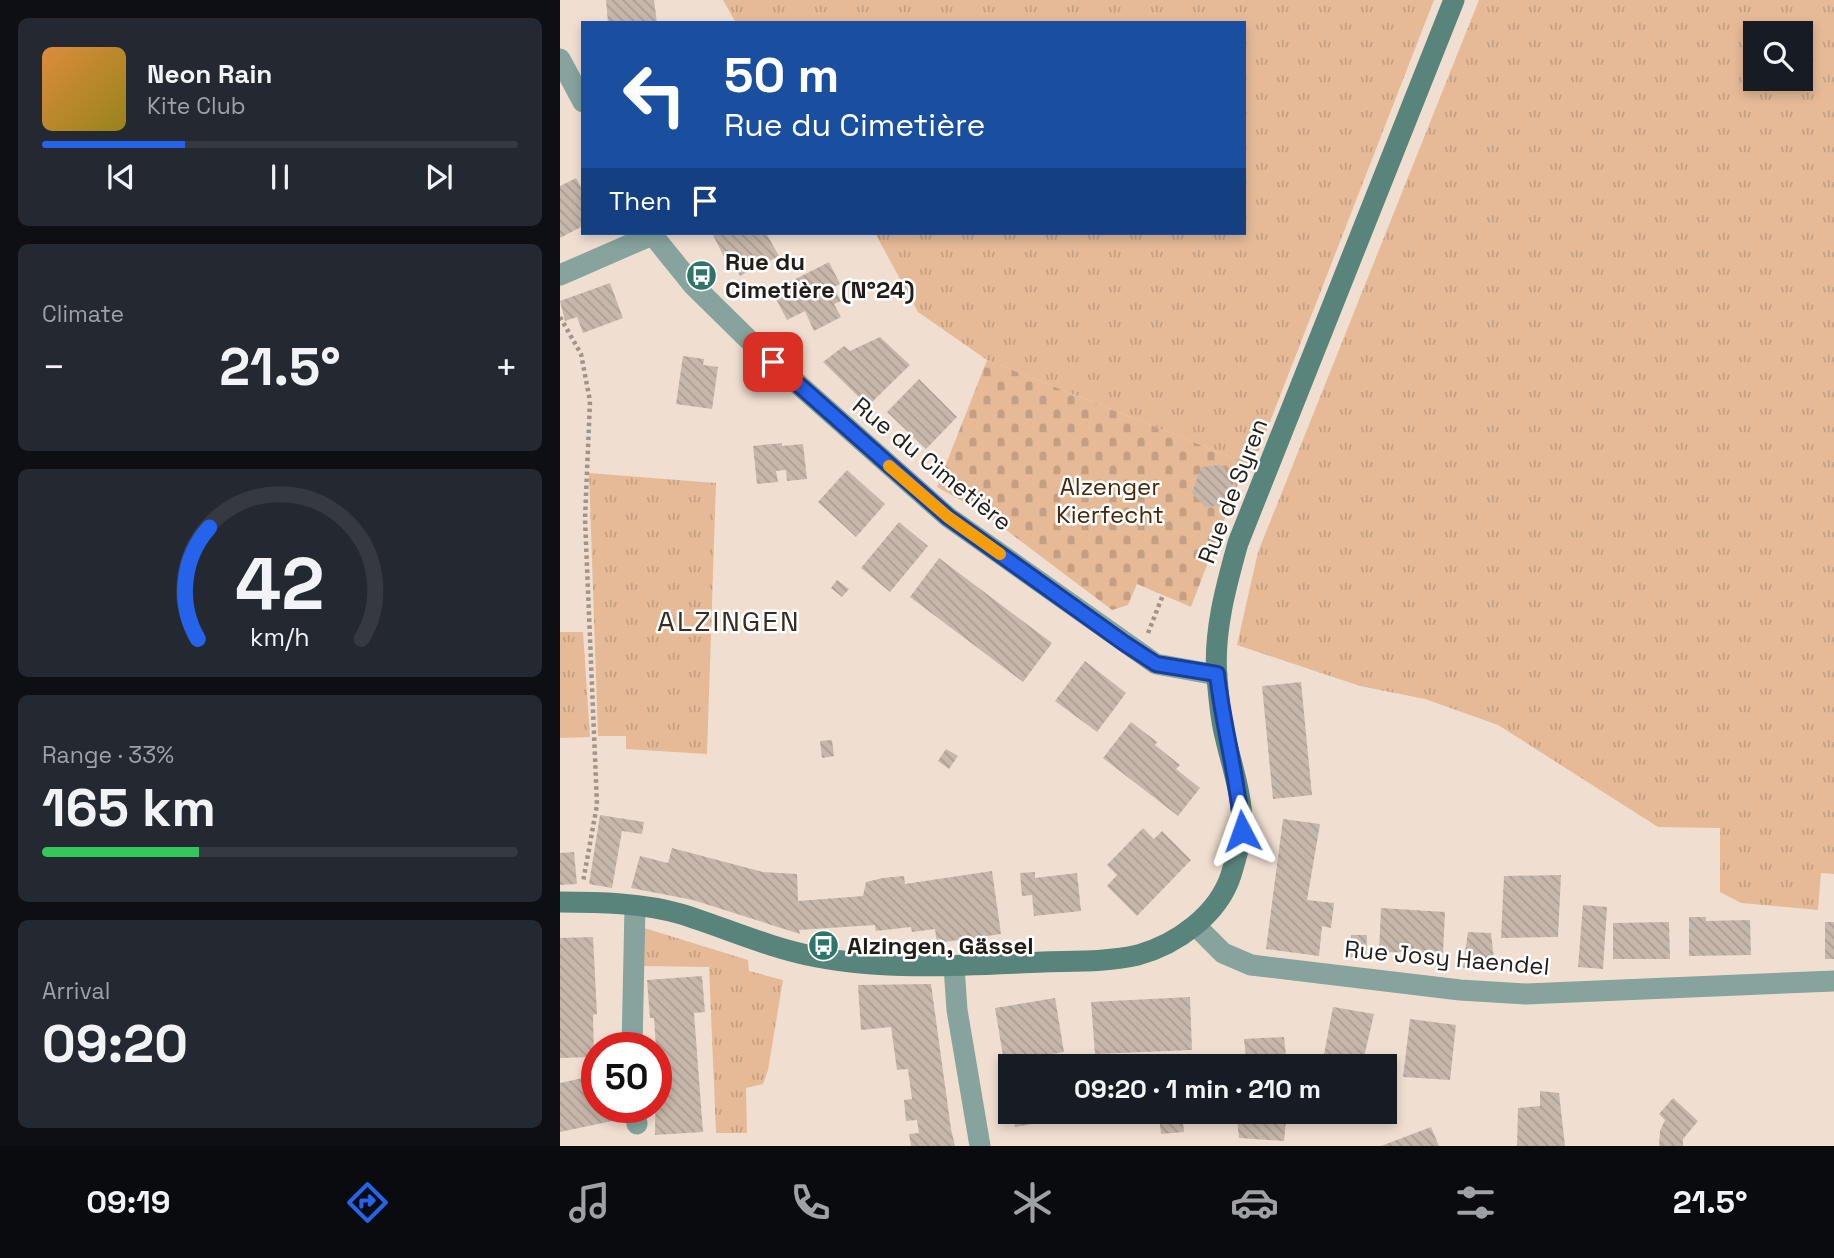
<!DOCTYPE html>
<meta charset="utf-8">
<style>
:root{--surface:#171b24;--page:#242831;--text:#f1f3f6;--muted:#9ea1a6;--line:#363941;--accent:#2563eb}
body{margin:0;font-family:"Space Grotesk",sans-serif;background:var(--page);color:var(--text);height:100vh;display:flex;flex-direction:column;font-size:26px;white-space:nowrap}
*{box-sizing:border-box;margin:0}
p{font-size:23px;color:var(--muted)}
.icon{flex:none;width:38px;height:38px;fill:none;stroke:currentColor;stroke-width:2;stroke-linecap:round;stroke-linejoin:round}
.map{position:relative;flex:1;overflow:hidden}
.drawer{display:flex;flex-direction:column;gap:18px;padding:18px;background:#0d0f14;width:560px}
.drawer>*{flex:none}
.hud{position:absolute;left:21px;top:21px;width:665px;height:214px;border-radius:0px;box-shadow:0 4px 10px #0003;background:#1a4fa0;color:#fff;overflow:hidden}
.fabs{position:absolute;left:1183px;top:21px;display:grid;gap:14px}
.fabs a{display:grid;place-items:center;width:70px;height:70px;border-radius:0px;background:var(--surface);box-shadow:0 4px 10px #0003;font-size:35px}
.speed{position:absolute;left:21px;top:1032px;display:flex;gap:14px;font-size:35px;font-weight:700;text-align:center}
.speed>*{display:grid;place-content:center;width:91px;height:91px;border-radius:50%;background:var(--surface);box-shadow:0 4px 10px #0003;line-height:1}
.speed .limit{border:10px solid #d22;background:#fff;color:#111}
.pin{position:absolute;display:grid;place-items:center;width:60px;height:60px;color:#fff;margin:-30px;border-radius:14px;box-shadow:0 4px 10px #0006}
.me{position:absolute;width:77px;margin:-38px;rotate:356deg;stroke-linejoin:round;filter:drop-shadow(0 0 5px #0008)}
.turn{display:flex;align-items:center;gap:24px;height:147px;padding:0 28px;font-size:32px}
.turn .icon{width:91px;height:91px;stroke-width:2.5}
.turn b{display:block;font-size:49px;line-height:60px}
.then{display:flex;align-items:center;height:66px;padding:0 28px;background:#0003;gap:14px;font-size:26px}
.big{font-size:52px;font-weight:600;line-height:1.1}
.drawer .widget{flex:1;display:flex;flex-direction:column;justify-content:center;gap:10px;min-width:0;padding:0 24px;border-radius:10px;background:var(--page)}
.drawer .dial{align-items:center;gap:0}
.dial svg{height:182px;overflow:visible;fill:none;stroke:var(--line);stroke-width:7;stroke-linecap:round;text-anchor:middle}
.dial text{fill:var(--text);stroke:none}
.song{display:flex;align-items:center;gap:21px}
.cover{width:84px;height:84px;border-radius:10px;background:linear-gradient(135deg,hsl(30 70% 55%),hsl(50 70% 35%))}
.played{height:7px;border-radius:4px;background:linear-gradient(90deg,var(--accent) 30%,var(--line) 30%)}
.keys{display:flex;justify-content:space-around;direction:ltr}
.heat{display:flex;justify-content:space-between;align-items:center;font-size:38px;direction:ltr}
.charge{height:10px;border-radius:5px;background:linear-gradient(90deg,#34c759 33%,var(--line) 0)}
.trip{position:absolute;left:438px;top:1054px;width:399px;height:70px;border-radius:0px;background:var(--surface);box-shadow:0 4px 10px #0003;font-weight:600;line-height:70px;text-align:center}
.dock{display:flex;height:112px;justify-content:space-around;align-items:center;background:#090b0e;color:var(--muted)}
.dock .icon{width:49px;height:49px}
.dock .current{color:var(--accent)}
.dock b{font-size:32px;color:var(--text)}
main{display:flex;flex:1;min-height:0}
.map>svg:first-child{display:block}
.grass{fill:url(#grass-tufts);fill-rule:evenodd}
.cemetery{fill:url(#cemetery-stones)}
.building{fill:url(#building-back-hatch)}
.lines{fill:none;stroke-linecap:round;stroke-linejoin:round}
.path{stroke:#a09389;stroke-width:4.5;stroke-dasharray:3.5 3.5;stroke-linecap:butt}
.street{stroke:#86a39d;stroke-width:21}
.secondary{stroke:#58847c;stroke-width:21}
.route-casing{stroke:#184099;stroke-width:18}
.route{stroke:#2563eb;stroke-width:12}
.slow{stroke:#f59e0b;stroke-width:12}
.labels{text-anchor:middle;stroke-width:5;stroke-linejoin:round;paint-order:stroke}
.poi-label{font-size:24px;font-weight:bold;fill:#231d18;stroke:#fff;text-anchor:start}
.street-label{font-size:24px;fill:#231d18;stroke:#fff}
.park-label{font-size:24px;fill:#462709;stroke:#fff}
.quarter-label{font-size:28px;letter-spacing:2px;fill:#382b20;stroke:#fff}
</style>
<main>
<section class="drawer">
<div class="widget">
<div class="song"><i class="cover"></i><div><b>Neon Rain</b><p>Kite Club</p></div></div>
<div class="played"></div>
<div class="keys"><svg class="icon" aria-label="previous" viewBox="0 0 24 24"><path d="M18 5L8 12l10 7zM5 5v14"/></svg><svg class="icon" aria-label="pause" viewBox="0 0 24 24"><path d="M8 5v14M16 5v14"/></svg><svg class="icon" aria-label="next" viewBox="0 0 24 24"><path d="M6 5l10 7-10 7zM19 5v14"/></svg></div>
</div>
<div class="widget"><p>Climate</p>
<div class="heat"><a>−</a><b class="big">21.5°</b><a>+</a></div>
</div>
<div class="widget dial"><svg viewBox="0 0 100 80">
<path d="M14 69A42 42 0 1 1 86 69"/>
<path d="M14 69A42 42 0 0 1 19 20" stroke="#2563eb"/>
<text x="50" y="56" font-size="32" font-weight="700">42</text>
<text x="50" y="72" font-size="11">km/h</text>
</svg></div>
<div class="widget"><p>Range · 33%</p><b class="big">165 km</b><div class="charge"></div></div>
<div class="widget"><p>Arrival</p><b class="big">09:20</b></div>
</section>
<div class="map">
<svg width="1274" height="1146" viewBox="0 0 1274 1146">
<defs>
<pattern id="grass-tufts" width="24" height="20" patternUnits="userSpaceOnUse" patternTransform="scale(1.75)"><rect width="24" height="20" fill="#e6ba97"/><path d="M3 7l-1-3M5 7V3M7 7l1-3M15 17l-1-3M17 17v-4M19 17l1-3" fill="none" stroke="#c59f81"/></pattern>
<pattern id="cemetery-stones" width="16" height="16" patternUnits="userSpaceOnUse" patternTransform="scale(1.75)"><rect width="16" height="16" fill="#e6ba97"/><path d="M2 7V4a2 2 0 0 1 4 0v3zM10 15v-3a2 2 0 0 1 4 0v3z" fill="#c59f81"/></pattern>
<pattern id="building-back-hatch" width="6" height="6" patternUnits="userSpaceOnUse" patternTransform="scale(1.75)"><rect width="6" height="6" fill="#c7b7aa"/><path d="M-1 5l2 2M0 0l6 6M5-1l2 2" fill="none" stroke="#ab9d92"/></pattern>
</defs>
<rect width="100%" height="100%" fill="#f0dfd1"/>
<path class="grass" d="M163,0H874L699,450L686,463L427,360L358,312L315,233H684V23H176Z
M919,0H1274V874L1261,873L1258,910L1181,903L1160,892V828L1098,827L938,725L865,699L800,686L677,645L698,552ZM1195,33H1241V79H1195Z
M29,473L156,483L147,754L66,749V736H38Z
M0,632H23L30,737L0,738Z
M81,927L188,960L189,971L223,980L208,1070L203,1084L186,1088L187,1133H156L149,967L81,966Z"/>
<path class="cemetery" d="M427,360L686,463L631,607L577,584L568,605L552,610L425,514L377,487Z"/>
<path class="building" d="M46,0H94L97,23H48Z
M16,178L23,191V226L0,238V186Z
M152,233H206L219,256L180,276L169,254L164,257Z
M269,262L280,284L273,287L281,301L274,304L281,317L254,331L245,311L227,320L212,291Z
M50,283L63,318L23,333L17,317L5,321L0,301Z
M320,337L350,365L308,406L263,362L284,346L290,351Z
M123,356L144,359L143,365L158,367L152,409L116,404Z
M359,379L397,417L366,449L327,412Z
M222,443V446L243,444L247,479L227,481L226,470L216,471L218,482L197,484L193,446Z
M662,465L674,482L665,505L645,507L632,493L641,467Z
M287,470L325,504L296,537L258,502Z
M339,522L368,546L330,592L301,568Z
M379,558L492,643L463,682L350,597Z
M277,580L289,589L282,597L271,588Z
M525,661L566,693L537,732L495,701Z
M741,682L752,795L713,799L702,686Z
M571,722L597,742L595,745L620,765L616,769L640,788L618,816L543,758Z
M272,740L274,756L262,758L260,741Z
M386,749L398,756L389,769L378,761Z
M40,815L84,822L82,834L62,831L52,888L29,884Z
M723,819L760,824L747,900L774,903L771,928L762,926L759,956L706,949Z
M583,828L594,839L602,831L631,860L577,916L547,886L557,875L547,865Z
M112,848L203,872L237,874L238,901L303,896L306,882L323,878L344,876L345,884L432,871L441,934L377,943L375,929L352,932L351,927L316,931L315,925L239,930L240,934L133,900L71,888L80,856L108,863Z
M14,852L17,884L0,885V853Z
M475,872V878L517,873L521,911L474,916L472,895L462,896L460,873Z
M1001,875L998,937L941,938L944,876Z
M1023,905L1047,907L1043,969L1018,967Z
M821,908L885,912L883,953L819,952Z
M1129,917H1146V921L1190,920L1191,955L1129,956Z
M1109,922L1110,959H1053V923Z
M1265,922H1274V959H1265Z
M908,932L931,933L935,968H903Z
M791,935H807L806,958L790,957Z
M33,937L37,1014L33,1015L34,1057L0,1058V938Z
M142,976L145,1012L134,1013L143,1132L95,1135L96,1048L94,1018H90L87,980Z
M371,984L391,1129L395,1146H351L349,1134L359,1133L357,1120L346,1121L344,1100L352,1099L348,1069L337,1070L331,1027L301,1030L298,985Z
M630,997L632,1050L535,1054L531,1002Z
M495,998L504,1052L492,1054L494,1066H450L448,1085L435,1008Z
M773,1007L814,1014L802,1066L762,1065Z
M850,1019L896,1025L890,1080L843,1077Z
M724,1037L727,1066H687L684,1039Z
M37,1075V1108H70L71,1117L0,1132V1083Z
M980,1091L999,1093L1005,1146H957L958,1108L980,1106Z
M1113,1098L1138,1121L1123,1139V1146H1099L1100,1131L1105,1120L1099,1114Z
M453,1111H502L503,1119L455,1127Z
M608,1111H622L624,1132L601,1134L599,1117L608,1116Z
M676,1111H727L724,1141L679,1138Z
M871,1127L879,1146H821Z"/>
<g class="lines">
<path class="path" d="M0,317L21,354L30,401L25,519L37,805L23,882
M588,633L603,595"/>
<path class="street" d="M0,59L23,102
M91,233L133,285L194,345L388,517L596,664L657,675
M0,275L92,235
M636,926L663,953L691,965L900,990L966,994L1274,981
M394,966L397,1010L420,1146
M72,1048L75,907
M75,1108L77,1124"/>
<path class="secondary" d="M0,902C39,902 83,903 121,914C166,928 209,948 257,957C331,971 408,965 483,962C514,961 548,962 578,955C617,944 658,915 671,875C675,861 681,843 682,829C683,797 672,767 665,736C660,717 659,697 657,678C653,633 666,586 678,543L894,0"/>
</g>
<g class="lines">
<defs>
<path id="route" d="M213,362L388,517L564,643L596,664L657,674C663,727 678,778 682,831"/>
</defs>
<use href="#route" class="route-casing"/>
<use href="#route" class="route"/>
<path class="slow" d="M329,466L388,517L440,554"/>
</g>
<defs>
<symbol id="bus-disc" viewBox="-11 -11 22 22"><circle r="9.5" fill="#30756a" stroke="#fff"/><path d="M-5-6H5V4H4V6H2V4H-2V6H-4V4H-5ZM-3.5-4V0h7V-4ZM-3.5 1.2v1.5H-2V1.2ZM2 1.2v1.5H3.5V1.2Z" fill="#fff"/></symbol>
</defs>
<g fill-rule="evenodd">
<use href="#bus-disc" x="124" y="258" width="35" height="35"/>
<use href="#bus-disc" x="246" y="928" width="35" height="35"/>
</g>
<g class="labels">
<g class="poi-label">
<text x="165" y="270">Rue du<tspan x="165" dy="28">Cimetière (N°24)</tspan></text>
<text x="287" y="954">Alzingen, Gässel</text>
</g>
<g class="street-label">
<text transform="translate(372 464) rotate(39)" y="8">Rue du Cimetière</text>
<text transform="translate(673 491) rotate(-69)" y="8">Rue de Syren</text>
<text transform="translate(887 958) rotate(5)" y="8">Rue Josy Haendel</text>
</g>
<g class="park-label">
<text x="550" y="495">Alzenger<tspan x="550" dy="28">Kierfecht</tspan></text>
</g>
<g class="quarter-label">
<text x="169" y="631">ALZINGEN</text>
</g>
</g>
</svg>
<div class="fabs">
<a><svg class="icon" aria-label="search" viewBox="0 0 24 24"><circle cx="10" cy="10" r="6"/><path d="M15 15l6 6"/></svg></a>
</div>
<div class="speed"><div class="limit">50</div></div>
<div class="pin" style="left:213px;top:362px;background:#d93025"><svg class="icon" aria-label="arrive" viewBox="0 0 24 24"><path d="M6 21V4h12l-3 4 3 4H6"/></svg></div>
<svg class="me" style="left:682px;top:831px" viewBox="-20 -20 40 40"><path d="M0-17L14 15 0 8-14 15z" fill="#2563eb" stroke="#fff" stroke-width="4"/></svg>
<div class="trip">09:20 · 1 min · 210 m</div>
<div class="hud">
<div class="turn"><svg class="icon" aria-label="left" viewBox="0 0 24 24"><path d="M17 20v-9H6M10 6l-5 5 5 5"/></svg><div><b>50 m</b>Rue du Cimetière</div></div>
<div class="then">Then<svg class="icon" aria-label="arrive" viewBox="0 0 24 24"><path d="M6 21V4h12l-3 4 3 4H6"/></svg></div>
</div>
</div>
</main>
<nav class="dock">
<b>09:19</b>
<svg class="icon current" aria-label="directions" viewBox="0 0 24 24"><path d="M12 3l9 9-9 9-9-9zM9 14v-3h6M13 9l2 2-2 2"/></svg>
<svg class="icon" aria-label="music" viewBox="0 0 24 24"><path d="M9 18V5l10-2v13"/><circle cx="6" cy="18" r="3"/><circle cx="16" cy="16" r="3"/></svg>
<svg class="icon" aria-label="phone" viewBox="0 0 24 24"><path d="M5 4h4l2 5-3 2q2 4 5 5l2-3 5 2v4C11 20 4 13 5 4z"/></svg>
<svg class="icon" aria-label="climate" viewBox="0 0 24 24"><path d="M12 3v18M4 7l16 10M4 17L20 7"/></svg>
<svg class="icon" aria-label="car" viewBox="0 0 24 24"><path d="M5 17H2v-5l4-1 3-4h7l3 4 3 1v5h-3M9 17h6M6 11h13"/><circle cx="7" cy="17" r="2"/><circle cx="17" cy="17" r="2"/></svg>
<svg class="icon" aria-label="filters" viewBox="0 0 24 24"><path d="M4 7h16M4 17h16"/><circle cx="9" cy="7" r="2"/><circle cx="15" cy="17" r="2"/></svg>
<b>21.5°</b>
</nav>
